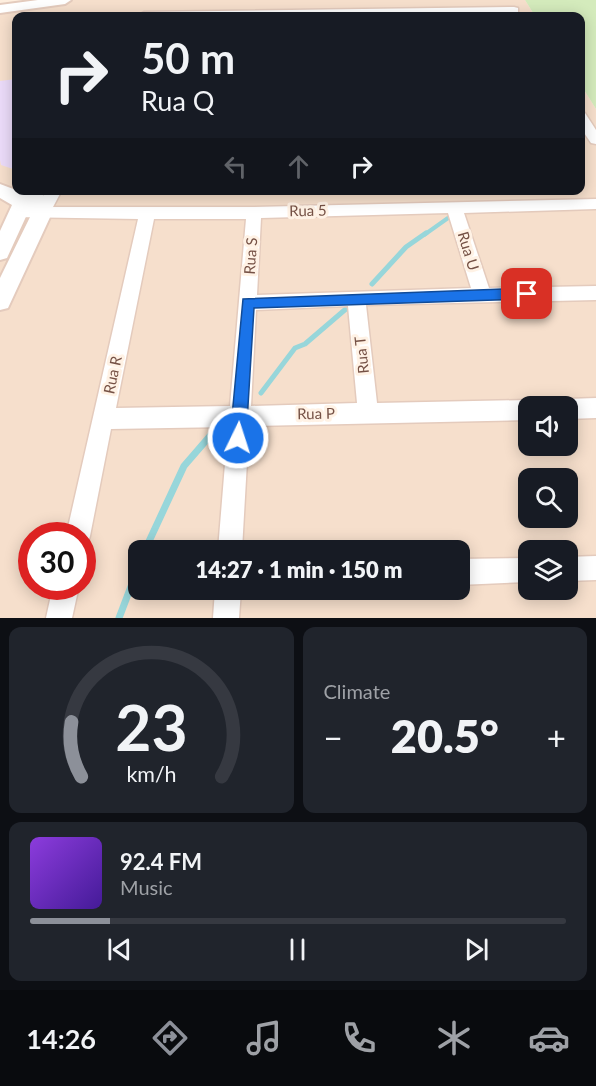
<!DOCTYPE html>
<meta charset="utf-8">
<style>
:root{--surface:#171b24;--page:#20242c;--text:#f1f3f6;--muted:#9ea1a6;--line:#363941;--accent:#8c9099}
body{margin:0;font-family:Lato,sans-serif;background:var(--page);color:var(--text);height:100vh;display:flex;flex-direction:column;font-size:22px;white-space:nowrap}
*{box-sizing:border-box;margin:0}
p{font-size:20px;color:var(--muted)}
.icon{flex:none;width:33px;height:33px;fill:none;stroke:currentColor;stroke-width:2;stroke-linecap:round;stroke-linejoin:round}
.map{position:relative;height:618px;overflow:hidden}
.sheet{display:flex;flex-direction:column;gap:9px;padding:9px;background:#0d0f14;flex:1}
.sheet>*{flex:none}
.guide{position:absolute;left:12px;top:12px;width:573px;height:183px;border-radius:12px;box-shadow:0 3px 15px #0003;background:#171b24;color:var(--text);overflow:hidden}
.fabs{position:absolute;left:518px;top:396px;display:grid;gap:12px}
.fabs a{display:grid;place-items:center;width:60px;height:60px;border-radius:12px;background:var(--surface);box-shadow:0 3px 15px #0003;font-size:30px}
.speed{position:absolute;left:18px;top:522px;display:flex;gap:12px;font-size:30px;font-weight:700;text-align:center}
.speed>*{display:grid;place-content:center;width:78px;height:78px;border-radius:50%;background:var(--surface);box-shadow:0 3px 15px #0003;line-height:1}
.speed .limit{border:9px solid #d22;background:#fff;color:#111}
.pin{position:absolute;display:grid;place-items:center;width:51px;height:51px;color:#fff;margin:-26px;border-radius:12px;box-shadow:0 3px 9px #0006}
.me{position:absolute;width:66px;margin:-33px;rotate:4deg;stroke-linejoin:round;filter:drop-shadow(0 0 4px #0008)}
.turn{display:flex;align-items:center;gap:21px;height:126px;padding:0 30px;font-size:27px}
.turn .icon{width:78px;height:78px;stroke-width:2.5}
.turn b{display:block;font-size:42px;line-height:51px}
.lanes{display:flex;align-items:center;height:57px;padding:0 30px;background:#0003;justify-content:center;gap:30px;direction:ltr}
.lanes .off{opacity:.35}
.big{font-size:45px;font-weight:800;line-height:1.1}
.sheet .widget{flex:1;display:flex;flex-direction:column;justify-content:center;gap:9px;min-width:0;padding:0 21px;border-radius:12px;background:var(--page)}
.sheet .dial{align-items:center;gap:0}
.dial svg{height:156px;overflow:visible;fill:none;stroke:var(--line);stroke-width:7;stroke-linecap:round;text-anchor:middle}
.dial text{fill:var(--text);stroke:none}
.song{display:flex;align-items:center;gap:18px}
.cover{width:72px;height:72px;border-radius:9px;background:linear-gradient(135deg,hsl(270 70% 55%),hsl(260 70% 35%))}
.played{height:6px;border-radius:3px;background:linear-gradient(90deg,var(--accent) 15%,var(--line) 15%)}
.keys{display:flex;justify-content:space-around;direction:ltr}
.heat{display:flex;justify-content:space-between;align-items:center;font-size:33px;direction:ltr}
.sheet .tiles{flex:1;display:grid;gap:9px;grid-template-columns:1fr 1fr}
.widget:last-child{grid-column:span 2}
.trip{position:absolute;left:128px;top:540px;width:342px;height:60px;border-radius:12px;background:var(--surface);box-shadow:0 3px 15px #0003;font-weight:800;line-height:60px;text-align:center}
.menu{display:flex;height:96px;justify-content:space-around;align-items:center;background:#090b0e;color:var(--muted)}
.menu .icon{width:42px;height:42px}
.menu .selected{color:var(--accent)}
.menu b{font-size:27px;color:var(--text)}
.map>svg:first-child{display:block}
.residential{fill:#f6dfcc;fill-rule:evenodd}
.education{fill:#ebdbf9}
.green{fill:#d4ebbc}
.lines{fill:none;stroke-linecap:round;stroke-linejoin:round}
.stream-far2{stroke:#97d6da;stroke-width:4}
.stream-far1{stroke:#97d6da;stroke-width:5}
.stream{stroke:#97d6da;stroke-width:7}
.minor-casing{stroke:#e4cbbd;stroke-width:3}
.tertiary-casing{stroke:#e4cbbd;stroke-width:4}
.minor{fill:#fff;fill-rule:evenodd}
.tertiary{fill:#fff;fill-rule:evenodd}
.route{fill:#1a73e8;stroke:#114b97;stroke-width:1.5}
.labels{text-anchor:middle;stroke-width:6;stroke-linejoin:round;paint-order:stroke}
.street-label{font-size:15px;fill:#755145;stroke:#fff2e5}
</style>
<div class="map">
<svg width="596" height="618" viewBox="0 0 596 618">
<rect width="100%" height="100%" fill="#feeede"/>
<path class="residential" d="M65,0H525L535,16H16V190H580L581,85L596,109V618H0V9ZM528,406H567V446H528ZM528,478H567V518H528ZM32,536H82V586H32ZM138,550H459V590H138ZM528,550H567V590H528Z"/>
<path class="education" d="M16,79V170L1,165L0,160V81Z"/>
<path class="green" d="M525,0H596V109L581,85L580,16H535Z"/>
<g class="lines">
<path class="stream-far2" d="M424,235L448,218"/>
<path class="stream-far1" d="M372,284L406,247L426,233
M261,393L295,348L305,344L347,308"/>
<path class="stream" d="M145,550L184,466L210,436
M119,618L138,568"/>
<defs>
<path id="minor" d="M514,7L518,8V12L258,16L139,15L144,12Z
M580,112L585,113L596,130V144L591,143L580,127Z
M47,190H62L53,207H254L596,199V209L464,213L489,288L596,286V300L366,305L377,403L528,400L535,403L537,406H528V420L249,426L242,550H218L228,427L111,429L90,536L87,545L82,546V536H66L138,219L14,217L11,213L14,209L37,207ZM448,213L471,288L257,295L261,218ZM154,219H246L230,406L116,408ZM348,306L357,403L251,406L256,310Z
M596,398V418L567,419V406H558L560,402L567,399Z
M596,556V580L567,581V557Z
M528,558V582L459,585V559Z
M53,586H79L72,618H46Z
M215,590H241L239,618H213Z"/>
<path id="tertiary" d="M38,0H71L65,4L0,13V5Z
M0,184L24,193L23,190H41L52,213L8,308L0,310V278L32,213L30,208L7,258L0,260V231L12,205L0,198Z"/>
</defs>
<use href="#minor" class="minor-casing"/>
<use href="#tertiary" class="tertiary-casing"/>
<use href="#minor" class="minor"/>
<use href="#tertiary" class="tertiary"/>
</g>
<path class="route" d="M527,288L534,294L527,299L254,308L246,438L244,444L238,446L232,444L230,438L243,299Z"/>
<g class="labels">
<g class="street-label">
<text transform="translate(308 211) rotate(-1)" y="5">Rua 5</text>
<text transform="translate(468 251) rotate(73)" y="5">Rua U</text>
<text transform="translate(251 256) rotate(-86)" y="5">Rua S</text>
<text transform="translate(362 355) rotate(-96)" y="5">Rua T</text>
<text transform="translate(113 375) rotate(-78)" y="5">Rua R</text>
<text transform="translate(316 414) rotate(-1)" y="5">Rua P</text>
</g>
</g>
</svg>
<div class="fabs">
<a><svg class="icon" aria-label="sound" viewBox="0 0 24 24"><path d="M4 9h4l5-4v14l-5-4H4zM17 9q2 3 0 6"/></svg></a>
<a><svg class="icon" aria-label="search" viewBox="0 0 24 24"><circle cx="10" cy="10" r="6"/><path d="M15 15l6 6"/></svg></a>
<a><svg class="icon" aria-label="layers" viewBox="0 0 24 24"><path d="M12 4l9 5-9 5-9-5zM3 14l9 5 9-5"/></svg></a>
</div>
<div class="speed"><div class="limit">30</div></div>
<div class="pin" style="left:527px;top:294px;background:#d93025"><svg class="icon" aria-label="arrive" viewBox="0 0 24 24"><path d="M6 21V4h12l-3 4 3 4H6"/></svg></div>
<svg class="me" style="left:238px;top:438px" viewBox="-20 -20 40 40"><circle r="17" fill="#1a73e8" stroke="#fff" stroke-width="3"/><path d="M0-11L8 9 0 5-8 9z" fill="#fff"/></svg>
<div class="trip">14:27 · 1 min · 150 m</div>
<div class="guide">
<div class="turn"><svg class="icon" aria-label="right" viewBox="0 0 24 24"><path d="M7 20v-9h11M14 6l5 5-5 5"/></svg><div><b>50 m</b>Rua Q</div></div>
<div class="lanes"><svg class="icon off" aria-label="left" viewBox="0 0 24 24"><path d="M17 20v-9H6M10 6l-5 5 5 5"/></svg><svg class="icon off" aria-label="ahead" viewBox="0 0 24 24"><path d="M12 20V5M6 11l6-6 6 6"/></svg><svg class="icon" aria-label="right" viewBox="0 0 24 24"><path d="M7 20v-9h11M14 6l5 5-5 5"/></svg></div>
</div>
</div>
<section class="sheet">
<div class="tiles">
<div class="widget dial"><svg viewBox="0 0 100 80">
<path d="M14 69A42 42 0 1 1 86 69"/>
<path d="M14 69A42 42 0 0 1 9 41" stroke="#8c9099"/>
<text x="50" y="56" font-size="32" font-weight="700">23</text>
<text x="50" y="72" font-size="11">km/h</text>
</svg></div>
<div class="widget"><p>Climate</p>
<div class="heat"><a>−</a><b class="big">20.5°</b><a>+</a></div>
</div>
<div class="widget">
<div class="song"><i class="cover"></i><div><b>92.4 FM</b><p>Music</p></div></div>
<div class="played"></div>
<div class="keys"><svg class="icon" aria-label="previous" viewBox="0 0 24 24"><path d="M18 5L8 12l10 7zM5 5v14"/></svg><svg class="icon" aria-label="pause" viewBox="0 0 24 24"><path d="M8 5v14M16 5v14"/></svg><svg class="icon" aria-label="next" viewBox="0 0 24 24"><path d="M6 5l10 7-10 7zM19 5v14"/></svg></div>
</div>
</div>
</section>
<nav class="menu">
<b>14:26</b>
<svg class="icon selected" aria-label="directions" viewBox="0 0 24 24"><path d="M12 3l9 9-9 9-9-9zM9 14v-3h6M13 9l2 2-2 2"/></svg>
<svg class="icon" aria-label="music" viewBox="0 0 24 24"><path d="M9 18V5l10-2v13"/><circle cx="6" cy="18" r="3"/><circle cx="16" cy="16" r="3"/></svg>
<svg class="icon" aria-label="phone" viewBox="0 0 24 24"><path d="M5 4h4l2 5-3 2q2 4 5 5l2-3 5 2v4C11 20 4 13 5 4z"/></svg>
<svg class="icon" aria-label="climate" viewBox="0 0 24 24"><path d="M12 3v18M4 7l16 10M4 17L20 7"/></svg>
<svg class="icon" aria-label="car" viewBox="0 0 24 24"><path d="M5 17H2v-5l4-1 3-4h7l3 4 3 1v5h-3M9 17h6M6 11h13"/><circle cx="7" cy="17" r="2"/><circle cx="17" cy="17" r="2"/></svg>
</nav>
